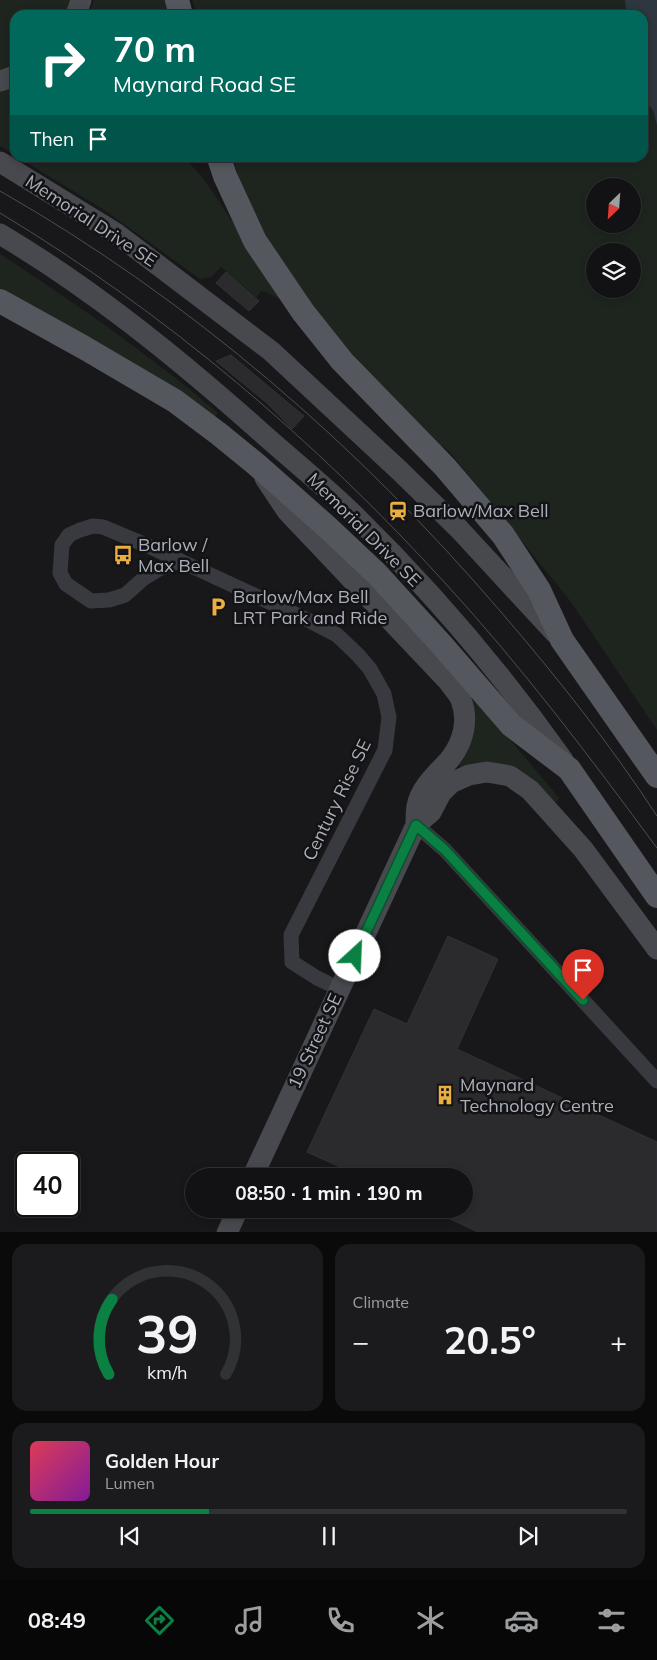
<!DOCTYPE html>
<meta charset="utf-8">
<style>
:root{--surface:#121214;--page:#1b1b1d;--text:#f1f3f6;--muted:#9c9ea0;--line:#313234;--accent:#0b8043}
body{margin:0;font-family:Mulish,sans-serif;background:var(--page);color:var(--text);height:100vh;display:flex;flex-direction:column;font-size:19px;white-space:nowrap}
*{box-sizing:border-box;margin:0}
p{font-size:16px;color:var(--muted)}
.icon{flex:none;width:28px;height:28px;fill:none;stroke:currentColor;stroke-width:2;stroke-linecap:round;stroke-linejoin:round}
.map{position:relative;height:1232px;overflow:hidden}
.drawer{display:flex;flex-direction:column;gap:12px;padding:12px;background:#0a0a0b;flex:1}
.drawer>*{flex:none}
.guide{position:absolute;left:10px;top:10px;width:638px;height:152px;border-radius:15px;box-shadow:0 2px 8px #0003,0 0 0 1px var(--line);background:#00695c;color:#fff;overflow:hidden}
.needle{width:32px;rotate:205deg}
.buttons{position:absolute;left:586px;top:178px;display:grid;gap:10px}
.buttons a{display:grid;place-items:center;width:55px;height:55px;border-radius:50%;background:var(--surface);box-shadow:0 2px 8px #0003,0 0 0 1px var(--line);font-size:25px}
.speed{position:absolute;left:15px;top:1152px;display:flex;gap:10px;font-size:25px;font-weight:700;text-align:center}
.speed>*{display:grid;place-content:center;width:65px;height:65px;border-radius:50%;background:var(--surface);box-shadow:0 2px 8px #0003,0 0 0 1px var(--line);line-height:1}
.speed .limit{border:2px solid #111;border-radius:8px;background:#fff;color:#111}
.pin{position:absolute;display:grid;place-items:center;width:42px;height:42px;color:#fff;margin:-51px -21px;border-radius:50% 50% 50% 0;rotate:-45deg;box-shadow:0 0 5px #0007}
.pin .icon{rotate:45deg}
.me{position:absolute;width:55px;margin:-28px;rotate:25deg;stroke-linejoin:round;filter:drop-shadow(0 0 4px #0008)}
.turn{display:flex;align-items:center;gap:18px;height:105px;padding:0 20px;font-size:22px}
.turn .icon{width:65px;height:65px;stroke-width:2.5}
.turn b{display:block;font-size:35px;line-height:42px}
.then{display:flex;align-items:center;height:48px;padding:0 20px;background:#0003;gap:10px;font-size:19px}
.big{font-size:38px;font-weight:700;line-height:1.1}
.drawer .card{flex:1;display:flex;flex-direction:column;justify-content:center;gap:8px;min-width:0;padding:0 18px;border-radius:15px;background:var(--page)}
.drawer .dial{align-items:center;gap:0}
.dial svg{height:130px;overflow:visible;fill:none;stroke:var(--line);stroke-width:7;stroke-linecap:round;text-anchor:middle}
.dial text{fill:var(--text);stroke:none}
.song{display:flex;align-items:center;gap:15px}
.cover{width:60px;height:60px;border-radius:8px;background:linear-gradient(135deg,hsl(350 70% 55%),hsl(290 70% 35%))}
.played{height:5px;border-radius:2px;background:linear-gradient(90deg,var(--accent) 30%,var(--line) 30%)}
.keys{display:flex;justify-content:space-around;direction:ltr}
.heat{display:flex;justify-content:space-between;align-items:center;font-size:28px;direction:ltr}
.drawer .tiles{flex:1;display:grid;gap:12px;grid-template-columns:1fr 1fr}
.card:last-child{grid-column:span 2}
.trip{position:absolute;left:185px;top:1168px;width:288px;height:50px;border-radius:25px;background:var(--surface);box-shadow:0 2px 8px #0003,0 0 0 1px var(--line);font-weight:700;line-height:50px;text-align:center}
.dock{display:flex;height:80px;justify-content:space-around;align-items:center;background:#070708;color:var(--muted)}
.dock .icon{width:35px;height:35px}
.dock .current{color:var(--accent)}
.dock b{font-size:22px;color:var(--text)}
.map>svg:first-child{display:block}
.green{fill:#1e251f;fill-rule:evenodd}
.water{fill:#2e373d}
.building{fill:#2b2b2e;stroke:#323236}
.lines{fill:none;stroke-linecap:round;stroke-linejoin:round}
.street{stroke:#393a3f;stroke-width:15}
.secondary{stroke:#47494f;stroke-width:21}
.primary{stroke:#55575e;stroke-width:24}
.tram{stroke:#4c4e54;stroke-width:1}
.route-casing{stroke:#07532c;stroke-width:12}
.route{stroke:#0b8043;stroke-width:9}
.labels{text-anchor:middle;stroke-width:5;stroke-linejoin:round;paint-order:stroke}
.street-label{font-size:18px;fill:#abafb9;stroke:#131315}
.poi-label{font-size:18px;fill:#abafb9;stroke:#131315;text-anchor:start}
</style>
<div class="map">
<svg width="657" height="1233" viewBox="0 0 657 1233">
<rect width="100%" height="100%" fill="#18181a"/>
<path class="green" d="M0,0H70L65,15H15V65L0,70Z
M94,0H170L175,15H89Z
M192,0H657V730L571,602L449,451L416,428L319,316L268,241L240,182L233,158H642V15H198ZM595,186H632V224H595ZM595,251H632V289H595Z
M15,86V155L0,146V91Z
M19,158H183C198,170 209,186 220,203C241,234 261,266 280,299L266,292L261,291L256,297L221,267L211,277L200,279L106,211Z
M0,254C75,303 149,354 218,413L214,418L0,290Z
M473,695L559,798L554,804L462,769L459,765C477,746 471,722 469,698Z"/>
<path class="water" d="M625,0H657V125L653,110L646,103L643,87L642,15H627Z"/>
<path class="building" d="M226,272L259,301L249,311L216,283Z
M231,355L304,416L292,429L268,404L216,361Z
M448,936L498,959L457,1049L657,1142V1233H480L429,1209H464V1176H360L307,1152L374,1009L407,1024Z"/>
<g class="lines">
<path class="street" d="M180,561L159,569L143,579L125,595L109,600L91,601L66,584L60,573L62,545L69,535L80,530L93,526L103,527L146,545L310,621L337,635L358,655L370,669L384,694L389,717L385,750L291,935L292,962L317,978L340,989
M416,825L445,850L657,1081"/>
<path class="secondary" d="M76,15L81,0
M0,81L15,76
M0,162L117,234L271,351L401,472L460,530L555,633
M0,234C91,288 175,356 254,426C286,455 320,482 350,511C428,587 500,671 563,760
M416,825L431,812L441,793L451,783L469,775L487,772L510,776L530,790L583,849L657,949
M253,1176L416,825C416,819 416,812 417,806C421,786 438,773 450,759C463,743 469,720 461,700C459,694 452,687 448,681L287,511L265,478
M227,1233L238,1209"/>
<path class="primary" d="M177,0L181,15
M219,158L225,176L255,241L303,312L342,361L445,467L503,535L539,590L562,640L657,776
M0,301L83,347L175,401L219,434L257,465L327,527L377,574L441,644L511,725L569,769L657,896"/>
<path class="tram" d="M0,191C191,300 358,445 501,612C557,677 610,744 657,816
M0,213C166,313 316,441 446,584C522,667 590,757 657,848"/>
</g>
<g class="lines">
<defs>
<path id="route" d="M355,956L416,825L445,850L583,1000"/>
</defs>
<use href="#route" class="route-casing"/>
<use href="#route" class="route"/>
</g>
<defs>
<symbol id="station-bare" viewBox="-9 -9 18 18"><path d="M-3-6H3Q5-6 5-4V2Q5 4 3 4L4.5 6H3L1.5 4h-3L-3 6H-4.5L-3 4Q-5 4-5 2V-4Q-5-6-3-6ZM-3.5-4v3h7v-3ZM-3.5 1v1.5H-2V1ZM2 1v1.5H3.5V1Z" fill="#eaaf40" stroke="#131315" stroke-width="2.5" paint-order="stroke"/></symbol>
<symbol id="bus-bare" viewBox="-9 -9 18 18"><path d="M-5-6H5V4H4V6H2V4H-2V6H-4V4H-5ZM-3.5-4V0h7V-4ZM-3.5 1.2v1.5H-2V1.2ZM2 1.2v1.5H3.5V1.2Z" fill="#eaaf40" stroke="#131315" stroke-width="2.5" paint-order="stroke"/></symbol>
<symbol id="parking-bare" viewBox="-9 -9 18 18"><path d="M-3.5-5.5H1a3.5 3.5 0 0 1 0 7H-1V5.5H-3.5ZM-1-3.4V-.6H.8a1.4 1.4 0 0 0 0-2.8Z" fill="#eaaf40" stroke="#131315" stroke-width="2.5" paint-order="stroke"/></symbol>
<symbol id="building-bare" viewBox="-9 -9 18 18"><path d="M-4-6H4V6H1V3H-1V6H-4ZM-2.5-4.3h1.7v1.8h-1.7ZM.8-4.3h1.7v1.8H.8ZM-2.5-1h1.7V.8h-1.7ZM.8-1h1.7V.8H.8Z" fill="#eaaf40" stroke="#131315" stroke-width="2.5" paint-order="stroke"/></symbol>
</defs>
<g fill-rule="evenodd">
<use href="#station-bare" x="384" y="497" width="28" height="28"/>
<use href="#bus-bare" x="109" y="541" width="28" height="28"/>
<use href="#parking-bare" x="204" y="593" width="28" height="28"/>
<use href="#building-bare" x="431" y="1081" width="28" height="28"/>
</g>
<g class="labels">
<g class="street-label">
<text transform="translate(91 221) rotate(33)" y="6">Memorial Drive SE</text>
<text transform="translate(364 530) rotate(45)" y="6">Memorial Drive SE</text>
<text transform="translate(337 800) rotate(-64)" y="6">Century Rise SE</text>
<text transform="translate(315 1041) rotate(-65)" y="6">19 Street SE</text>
</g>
<g class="poi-label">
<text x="413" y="517">Barlow/Max Bell</text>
<text x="138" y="551">Barlow /<tspan x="138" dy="21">Max Bell</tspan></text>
<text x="233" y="603">Barlow/Max Bell<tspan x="233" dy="21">LRT Park and Ride</tspan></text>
<text x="460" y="1091">Maynard<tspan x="460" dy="21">Technology Centre</tspan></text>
</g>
</g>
</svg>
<div class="buttons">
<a><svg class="needle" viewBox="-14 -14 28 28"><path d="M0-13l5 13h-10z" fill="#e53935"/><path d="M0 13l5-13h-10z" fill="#9c9ea0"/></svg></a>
<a><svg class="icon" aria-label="layers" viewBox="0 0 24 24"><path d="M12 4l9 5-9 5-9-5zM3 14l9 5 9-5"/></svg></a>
</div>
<div class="speed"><div class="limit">40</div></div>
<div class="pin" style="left:583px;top:1000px;background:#d93025"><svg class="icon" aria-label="arrive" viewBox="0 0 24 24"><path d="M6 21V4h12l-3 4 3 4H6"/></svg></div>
<svg class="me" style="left:355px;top:956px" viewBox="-20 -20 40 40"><circle r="19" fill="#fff"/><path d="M0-13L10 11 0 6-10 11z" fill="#0b8043"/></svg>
<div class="trip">08:50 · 1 min · 190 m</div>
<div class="guide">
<div class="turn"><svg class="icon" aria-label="right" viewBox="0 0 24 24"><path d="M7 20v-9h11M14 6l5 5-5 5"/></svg><div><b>70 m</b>Maynard Road SE</div></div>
<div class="then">Then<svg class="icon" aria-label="arrive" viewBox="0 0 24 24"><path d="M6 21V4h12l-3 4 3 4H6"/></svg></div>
</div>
</div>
<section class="drawer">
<div class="tiles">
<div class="card dial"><svg viewBox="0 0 100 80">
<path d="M14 69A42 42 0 1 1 86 69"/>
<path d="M14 69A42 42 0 0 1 16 23" stroke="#0b8043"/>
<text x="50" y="56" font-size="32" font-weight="700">39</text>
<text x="50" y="72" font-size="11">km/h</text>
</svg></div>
<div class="card"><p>Climate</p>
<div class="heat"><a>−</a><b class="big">20.5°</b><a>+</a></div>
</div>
<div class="card">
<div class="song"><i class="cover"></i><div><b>Golden Hour</b><p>Lumen</p></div></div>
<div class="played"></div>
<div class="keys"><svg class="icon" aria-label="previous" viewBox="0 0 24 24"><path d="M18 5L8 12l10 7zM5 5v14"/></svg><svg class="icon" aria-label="pause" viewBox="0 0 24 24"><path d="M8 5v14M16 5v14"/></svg><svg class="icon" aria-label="next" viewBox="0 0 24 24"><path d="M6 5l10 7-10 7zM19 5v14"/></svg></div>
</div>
</div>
</section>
<nav class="dock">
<b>08:49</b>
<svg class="icon current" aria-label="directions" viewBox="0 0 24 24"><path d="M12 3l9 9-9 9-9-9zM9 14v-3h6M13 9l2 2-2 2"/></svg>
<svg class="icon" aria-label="music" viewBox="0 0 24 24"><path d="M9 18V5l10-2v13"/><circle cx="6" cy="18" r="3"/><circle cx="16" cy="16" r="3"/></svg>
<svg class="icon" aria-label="phone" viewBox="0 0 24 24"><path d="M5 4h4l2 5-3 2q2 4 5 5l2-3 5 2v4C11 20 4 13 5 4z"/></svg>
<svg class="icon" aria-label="climate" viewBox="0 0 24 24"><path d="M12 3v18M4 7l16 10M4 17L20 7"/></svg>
<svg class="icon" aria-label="car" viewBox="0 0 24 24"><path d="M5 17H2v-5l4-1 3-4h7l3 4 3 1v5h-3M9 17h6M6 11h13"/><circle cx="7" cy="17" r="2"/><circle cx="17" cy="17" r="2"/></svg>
<svg class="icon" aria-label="filters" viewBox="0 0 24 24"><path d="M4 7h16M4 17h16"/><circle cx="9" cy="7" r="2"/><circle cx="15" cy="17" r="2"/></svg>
</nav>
